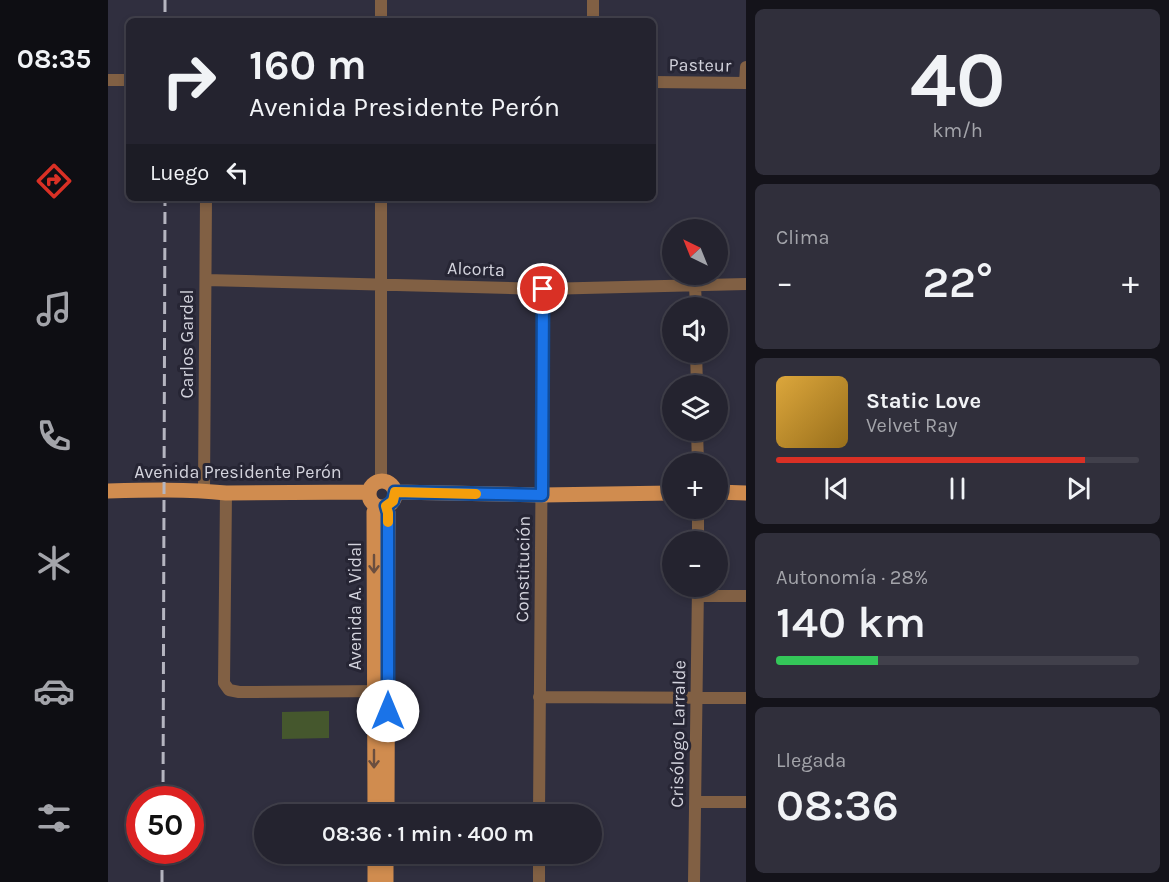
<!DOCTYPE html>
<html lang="es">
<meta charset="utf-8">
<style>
:root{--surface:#24232f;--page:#302f3b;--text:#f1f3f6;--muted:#a3a4aa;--line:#41404b;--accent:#d93025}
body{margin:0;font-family:Karla,sans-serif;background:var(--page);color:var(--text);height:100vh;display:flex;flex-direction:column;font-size:22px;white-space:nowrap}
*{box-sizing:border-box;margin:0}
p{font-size:20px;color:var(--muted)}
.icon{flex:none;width:33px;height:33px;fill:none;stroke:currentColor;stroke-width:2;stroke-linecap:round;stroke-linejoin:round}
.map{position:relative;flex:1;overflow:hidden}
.sheet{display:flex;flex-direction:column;gap:9px;padding:9px;background:#14131a;width:423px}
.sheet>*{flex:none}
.banner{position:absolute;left:18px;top:18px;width:530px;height:183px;border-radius:9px;box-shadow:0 3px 9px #0003,0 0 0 2px var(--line);background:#24232f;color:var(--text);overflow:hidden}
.needle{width:39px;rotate:317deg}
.tools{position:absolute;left:554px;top:219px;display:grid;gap:12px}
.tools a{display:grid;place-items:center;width:66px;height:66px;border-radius:50%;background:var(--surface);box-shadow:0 3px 9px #0003,0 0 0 2px var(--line);font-size:30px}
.speed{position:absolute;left:18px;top:786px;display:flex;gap:12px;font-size:30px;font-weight:700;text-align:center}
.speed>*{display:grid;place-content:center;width:78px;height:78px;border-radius:50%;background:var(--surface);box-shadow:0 3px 9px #0003,0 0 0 2px var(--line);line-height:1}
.speed .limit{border:9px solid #d22;background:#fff;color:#111}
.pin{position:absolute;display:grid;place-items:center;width:51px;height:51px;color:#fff;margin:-26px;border:3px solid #fff;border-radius:50%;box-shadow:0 2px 6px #0007}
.me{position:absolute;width:66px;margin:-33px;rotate:0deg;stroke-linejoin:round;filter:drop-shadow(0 0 4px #0008)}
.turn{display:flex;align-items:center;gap:21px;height:126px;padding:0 24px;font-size:27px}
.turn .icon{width:78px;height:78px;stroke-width:2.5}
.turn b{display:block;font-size:42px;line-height:51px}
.then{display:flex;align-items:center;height:57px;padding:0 24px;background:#0003;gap:12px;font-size:22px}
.big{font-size:45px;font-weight:600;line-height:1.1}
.sheet .tile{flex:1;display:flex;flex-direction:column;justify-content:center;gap:9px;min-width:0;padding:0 21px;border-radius:9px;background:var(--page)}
.sheet .dial{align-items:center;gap:0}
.dial b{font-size:78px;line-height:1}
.song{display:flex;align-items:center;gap:18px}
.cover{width:72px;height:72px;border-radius:9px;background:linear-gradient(135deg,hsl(40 70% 55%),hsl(40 70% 35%))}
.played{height:6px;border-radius:3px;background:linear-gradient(90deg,var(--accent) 85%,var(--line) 85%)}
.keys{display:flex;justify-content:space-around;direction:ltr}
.heat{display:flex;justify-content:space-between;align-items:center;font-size:33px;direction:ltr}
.charge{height:9px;border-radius:4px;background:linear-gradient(90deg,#34c759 28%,var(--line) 0)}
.trip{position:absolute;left:146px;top:804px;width:348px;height:60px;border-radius:30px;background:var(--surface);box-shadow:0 3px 9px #0003,0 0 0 2px var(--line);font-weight:600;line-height:60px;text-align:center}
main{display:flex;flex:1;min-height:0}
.menu{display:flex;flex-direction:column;width:108px;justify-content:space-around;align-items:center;background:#0e0e13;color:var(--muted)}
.menu .icon{width:42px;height:42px}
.menu .current{color:var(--accent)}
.menu b{font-size:27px;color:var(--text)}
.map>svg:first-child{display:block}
.green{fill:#45572d}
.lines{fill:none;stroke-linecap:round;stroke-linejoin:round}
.minor{stroke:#816044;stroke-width:12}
.major{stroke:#d08c4f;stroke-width:15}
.rail{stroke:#b5b5c0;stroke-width:3;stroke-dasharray:12 6;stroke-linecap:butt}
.oneway{stroke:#6a4e3f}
.route-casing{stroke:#114b97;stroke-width:15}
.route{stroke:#1a73e8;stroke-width:10}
.slow{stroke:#f59e0b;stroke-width:10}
.labels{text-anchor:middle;stroke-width:6;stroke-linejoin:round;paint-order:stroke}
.street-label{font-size:18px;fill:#d3d3dd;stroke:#262534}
</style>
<main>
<nav class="menu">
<b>08:35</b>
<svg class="icon current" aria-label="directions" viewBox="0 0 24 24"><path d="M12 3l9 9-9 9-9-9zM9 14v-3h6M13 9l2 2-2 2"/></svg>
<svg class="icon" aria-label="music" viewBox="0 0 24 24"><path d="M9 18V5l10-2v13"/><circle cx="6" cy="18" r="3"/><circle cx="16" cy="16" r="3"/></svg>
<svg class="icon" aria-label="phone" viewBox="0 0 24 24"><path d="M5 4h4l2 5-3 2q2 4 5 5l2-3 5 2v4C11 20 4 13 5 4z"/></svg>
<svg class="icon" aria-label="climate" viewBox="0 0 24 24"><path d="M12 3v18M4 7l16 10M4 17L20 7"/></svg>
<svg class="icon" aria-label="car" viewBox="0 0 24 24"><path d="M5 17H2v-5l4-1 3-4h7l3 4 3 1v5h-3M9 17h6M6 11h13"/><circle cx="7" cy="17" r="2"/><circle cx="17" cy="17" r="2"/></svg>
<svg class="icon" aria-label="filters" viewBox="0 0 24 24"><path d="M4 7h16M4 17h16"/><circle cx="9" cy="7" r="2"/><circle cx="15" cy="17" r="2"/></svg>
</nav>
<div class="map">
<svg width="638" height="882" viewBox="0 0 638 882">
<rect width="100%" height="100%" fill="#302f3f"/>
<path class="green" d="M221,711V738L174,739V712Z"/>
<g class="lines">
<path class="minor" d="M273,21V0
M485,21V0
M0,80H21
M544,82L638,83
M637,83L638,67
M98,280L435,289L638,284
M587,285L588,308
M588,352L589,386
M589,430L590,464
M273,480V198
M96,490L98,198
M118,493L116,683L121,690L131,692L276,691
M590,542V508
M590,596H638
M431,697L638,698
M588,802H638
M431,814L435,289
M431,882V854
M586,882L590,586"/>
<path class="major" d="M261 494a13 13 0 1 1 26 0a13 13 0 1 1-26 0Z
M0,491C39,490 79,489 118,493L260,492
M287,492L434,495L564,493
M609,492L638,493
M278,506L280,513L279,814
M267,814L266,512L269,506
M267,854V882
M278,882V854"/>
<path class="rail" d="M57,0V21
M55,800L57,198
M54,882V850"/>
</g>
<defs><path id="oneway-shaft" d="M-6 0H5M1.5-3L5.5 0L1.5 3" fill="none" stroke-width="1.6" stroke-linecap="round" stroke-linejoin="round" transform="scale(1.5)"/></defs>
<g class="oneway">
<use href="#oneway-shaft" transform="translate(266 564) rotate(90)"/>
<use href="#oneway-shaft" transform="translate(266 759) rotate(90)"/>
</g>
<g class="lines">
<defs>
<path id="route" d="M280,711V513L278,506L285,501L287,492L434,495L435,289"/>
</defs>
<use href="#route" class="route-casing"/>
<use href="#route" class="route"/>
<path class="slow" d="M280,522V513L278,506L285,501L287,492L368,494"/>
</g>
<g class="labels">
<g class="street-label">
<text transform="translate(592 65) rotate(1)" y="6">Pasteur</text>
<text transform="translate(368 269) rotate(2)" y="6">Alcorta</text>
<text transform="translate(79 344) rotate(-90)" y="6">Carlos Gardel</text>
<text x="130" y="478">Avenida Presidente Perón</text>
<text transform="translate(415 569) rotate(-89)" y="6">Constitución</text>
<text transform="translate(247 606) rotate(-90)" y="6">Avenida A. Vidal</text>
<text transform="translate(570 734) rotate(-89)" y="6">Crisólogo Larralde</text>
</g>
</g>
</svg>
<div class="tools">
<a><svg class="needle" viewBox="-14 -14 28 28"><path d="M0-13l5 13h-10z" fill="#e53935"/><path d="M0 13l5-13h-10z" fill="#a3a4aa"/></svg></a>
<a><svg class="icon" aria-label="sound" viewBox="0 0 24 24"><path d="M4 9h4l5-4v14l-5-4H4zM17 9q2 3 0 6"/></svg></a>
<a><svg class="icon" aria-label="layers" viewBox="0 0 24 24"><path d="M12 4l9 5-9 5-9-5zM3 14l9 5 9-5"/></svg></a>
<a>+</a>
<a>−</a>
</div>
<div class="speed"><div class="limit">50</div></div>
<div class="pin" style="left:435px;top:289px;background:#d93025"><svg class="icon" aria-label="arrive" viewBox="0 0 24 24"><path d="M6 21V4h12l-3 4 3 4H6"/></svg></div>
<svg class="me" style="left:280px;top:711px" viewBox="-20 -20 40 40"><circle r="19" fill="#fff"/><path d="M0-13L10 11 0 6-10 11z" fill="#1a73e8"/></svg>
<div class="trip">08:36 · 1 min · 400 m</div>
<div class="banner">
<div class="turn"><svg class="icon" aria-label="right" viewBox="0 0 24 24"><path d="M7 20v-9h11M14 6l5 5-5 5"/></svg><div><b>160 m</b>Avenida Presidente Perón</div></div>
<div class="then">Luego<svg class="icon" aria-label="left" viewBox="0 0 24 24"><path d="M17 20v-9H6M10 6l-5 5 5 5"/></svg></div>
</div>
</div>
<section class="sheet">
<div class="tile dial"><b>40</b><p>km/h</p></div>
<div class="tile"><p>Clima</p>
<div class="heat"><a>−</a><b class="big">22°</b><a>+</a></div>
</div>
<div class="tile">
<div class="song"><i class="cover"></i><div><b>Static Love</b><p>Velvet Ray</p></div></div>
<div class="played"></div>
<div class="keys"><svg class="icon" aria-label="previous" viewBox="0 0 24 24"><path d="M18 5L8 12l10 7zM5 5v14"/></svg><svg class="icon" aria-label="pause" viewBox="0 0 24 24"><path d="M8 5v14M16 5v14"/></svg><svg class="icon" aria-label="next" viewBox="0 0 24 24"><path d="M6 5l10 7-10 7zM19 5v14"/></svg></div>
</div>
<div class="tile"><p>Autonomía · 28%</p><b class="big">140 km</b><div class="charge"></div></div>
<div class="tile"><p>Llegada</p><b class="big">08:36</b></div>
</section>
</main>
